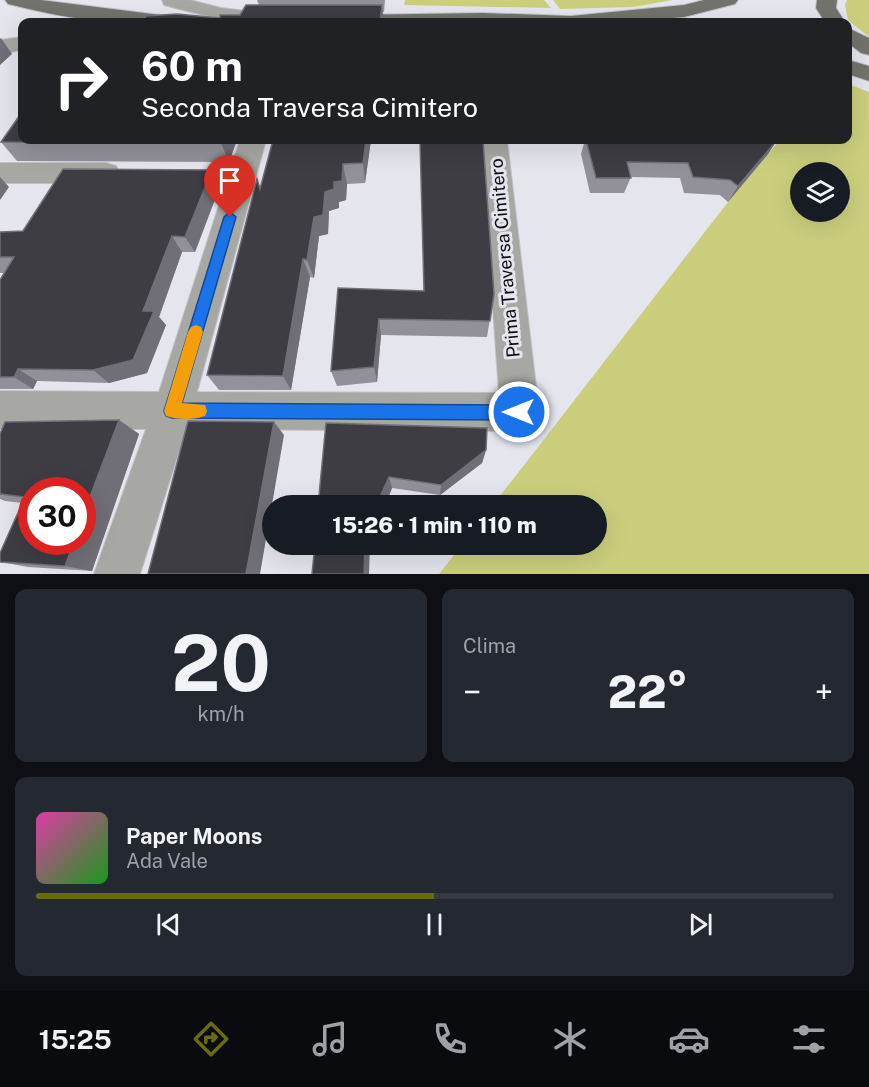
<!DOCTYPE html>
<html lang="it">
<meta charset="utf-8">
<style>
:root{--surface:#171b24;--page:#242831;--text:#f1f3f6;--muted:#9ea1a6;--line:#363941;--accent:#696c0c}
body{margin:0;font-family:"Public Sans",sans-serif;background:var(--page);color:var(--text);height:100vh;display:flex;flex-direction:column;font-size:22px;white-space:nowrap}
*{box-sizing:border-box;margin:0}
p{font-size:20px;color:var(--muted)}
.icon{flex:none;width:33px;height:33px;fill:none;stroke:currentColor;stroke-width:2;stroke-linecap:round;stroke-linejoin:round}
.map{position:relative;height:574px;overflow:hidden}
.drawer{display:flex;flex-direction:column;gap:15px;padding:15px;background:#0d0f14;flex:1}
.drawer>*{flex:none}
.top-card{position:absolute;left:18px;top:18px;width:834px;height:126px;border-radius:12px;box-shadow:0 6px 24px #0002;background:#202124;color:#fff;overflow:hidden}
.buttons{position:absolute;left:790px;top:162px;display:grid;gap:12px}
.buttons a{display:grid;place-items:center;width:60px;height:60px;border-radius:50%;background:var(--surface);box-shadow:0 6px 24px #0002;font-size:30px}
.speed{position:absolute;left:18px;top:477px;display:flex;gap:12px;font-size:30px;font-weight:700;text-align:center}
.speed>*{display:grid;place-content:center;width:78px;height:78px;border-radius:50%;background:var(--surface);box-shadow:0 6px 24px #0002;line-height:1}
.speed .limit{border:9px solid #d22;background:#fff;color:#111}
.pin{position:absolute;display:grid;place-items:center;width:51px;height:51px;color:#fff;margin:-62px -26px;border-radius:50% 50% 50% 0;rotate:-45deg;box-shadow:0 0 6px #0007}
.pin .icon{rotate:45deg}
.me{position:absolute;width:66px;margin:-33px;rotate:270deg;stroke-linejoin:round;filter:drop-shadow(0 0 4px #0008)}
.turn{display:flex;align-items:center;gap:21px;height:126px;padding:0 24px;font-size:27px}
.turn .icon{width:78px;height:78px;stroke-width:2.5}
.turn b{display:block;font-size:42px;line-height:51px}
.big{font-size:45px;font-weight:800;line-height:1.1}
.drawer .widget{flex:1;display:flex;flex-direction:column;justify-content:center;gap:9px;min-width:0;padding:0 21px;border-radius:12px;background:var(--page)}
.drawer .dial{align-items:center;gap:0}
.dial b{font-size:78px;line-height:1}
.song{display:flex;align-items:center;gap:18px}
.cover{width:72px;height:72px;border-radius:9px;background:linear-gradient(135deg,hsl(320 70% 55%),hsl(120 70% 35%))}
.played{height:6px;border-radius:3px;background:linear-gradient(90deg,var(--accent) 50%,var(--line) 50%)}
.keys{display:flex;justify-content:space-around;direction:ltr}
.heat{display:flex;justify-content:space-between;align-items:center;font-size:33px;direction:ltr}
.drawer .tiles{flex:1;display:grid;gap:15px;grid-template-columns:1fr 1fr}
.widget:last-child{grid-column:span 2}
.trip{position:absolute;left:262px;top:495px;width:345px;height:60px;border-radius:30px;background:var(--surface);box-shadow:0 6px 24px #0002;font-weight:800;line-height:60px;text-align:center}
.dock{display:flex;height:96px;justify-content:space-around;align-items:center;background:#090b0e;color:var(--muted)}
.dock .icon{width:42px;height:42px}
.dock .active{color:var(--accent)}
.dock b{font-size:27px;color:var(--text)}
.map>svg:first-child{display:block}
.green{fill:#cbcf7d;fill-rule:evenodd}
.lines{fill:none;stroke-linecap:round;stroke-linejoin:round}
.minor-casing{stroke:#c2c2ca;stroke-width:2}
.major-casing{stroke:#c2c2ca;stroke-width:2}
.minor{fill:#a7a7a3;fill-rule:evenodd}
.major{fill:#72736c;fill-rule:evenodd}
.wall{fill:#929199}
.shaded-wall{fill:#706f77}
.building{fill:#3e3d44;stroke:#706f77;stroke-width:1.5}
.route{fill:#1a73e8;stroke:#114b97;stroke-width:1.5}
.slow{fill:#f59e0b}
.labels{text-anchor:middle;stroke-width:6;stroke-linejoin:round;paint-order:stroke}
.street-label{font-size:18px;fill:#0c0b0e;stroke:#e5e5ee}
</style>
<div class="map">
<svg width="869" height="574" viewBox="0 0 869 574">
<rect width="100%" height="100%" fill="#e5e5ee"/>
<path class="green" d="M405,0H544L551,8L404,5Z
M553,0H673L633,7L560,9Z
M847,0H869V37L848,20L845,5Z
M848,84L869,92V574H439L462,545L597,544V506L493,505L728,202L780,140H848ZM840,172V212H801V172Z"/>
<g class="lines">
<defs>
<path id="minor" d="M162,0H190L221,8L287,16L294,18L297,22C251,27 208,17 164,5Z
M22,37V50L0,54V40Z
M240,140H266L197,392L499,393L481,140H507L539,412L534,425L520,431L186,429L140,574H94L146,429H0V391L159,392Z
M0,163H106L116,166L120,173L116,180L106,183H0Z"/>
<path id="major" d="M5,0H41L168,16L175,18L178,22C122,28 63,18 8,4Z
M704,0H738L735,4L684,17L628,22H272L275,18L282,16L483,13L571,16L684,5Z
M817,0H837L836,8L845,22H825L816,8Z
M848,28L869,38V55L861,53L848,43Z
M848,60L869,66V81L848,74Z"/>
</defs>
<use href="#minor" class="minor-casing"/>
<use href="#major" class="major-casing"/>
<use href="#minor" class="minor"/>
<use href="#major" class="major"/>
</g>
<path class="wall" d="M257,0H385L384,12L220,18L240,15L259,5Z
M22,140H237L229,162L17,161L1,142Z
M371,140L365,183L347,184L346,200L339,202V208L329,211L328,234L319,236L314,278L310,277L291,390H219L207,375L261,188Z
M585,140H777L768,154L728,202L720,195L684,193L680,178L631,177L624,193H590L581,154Z
M220,186L195,252H182L159,317L166,325L147,373L109,383L37,381L33,389H0V280L4,273H0V232L23,231Z
M338,288L494,294L487,337L381,335L377,382L337,386L331,371Z
M119,420L139,434L92,571L28,567L0,562L23,503L5,501L0,499V434Z
M326,423L486,450L482,463L440,495L392,488L385,506H318Z"/>
<path class="shaded-wall" d="M382,5L384,22H380Z
M1,38L12,54L0,65V39Z
M222,140H237L229,162L221,143Z
M366,140H371L365,183L363,163Z
M777,140L768,154L728,202L738,186Z
M343,164L347,184L346,200L339,202V208L329,211L328,234L319,236L314,278L307,260L314,217L325,192Z
M212,170L220,186L195,252L185,237Z
M0,177L9,187L0,200Z
M172,236L182,252L159,317L166,325L147,373L109,383L93,370L143,311Z
M303,259L310,277L291,390L283,376Z
M379,319L381,335L377,382L374,367Z
M18,369L37,381L33,389L14,377Z
M119,420L139,434L92,571L65,566L74,542H82V518Z
M274,422L284,435L260,574H246Z
M486,450L482,463L440,495L441,485Z
M389,477L392,488L385,506H384L380,497Z
M365,544H370L369,574H364Z"/>
<path class="building" d="M246,5H382L380,22H142L146,16L177,14L220,18V15H240Z
M505,19L573,22H505Z
M20,115H22V140H222L221,143L1,142Z
M273,140H366L363,163L343,164L342,181L334,182V189L325,192L323,215L314,217L307,260L303,259L283,376L207,375L257,179L260,189Z
M420,140H483L494,294L490,321L379,319L374,367L331,371L338,288L424,291Z
M586,140H777L738,186L730,180L693,177L688,163L627,162L631,178H596Z
M63,169L212,170L185,237L172,236L143,311H154L133,360L93,370L18,369L14,377H0V280L14,257H0V232L23,231Z
M119,420L82,518V490H32V542H74L65,566L0,562V553L25,497L0,494V434L5,422Z
M188,421L274,422L246,574H148Z
M326,423L487,428L486,450L441,485L389,477L380,497L367,499L366,506H318Z
M315,544H365L364,574H312Z"/>
<path class="route" d="M230,212L236,217L182,403L519,405L525,407L527,412L525,418L519,420L172,418L166,416L164,411L224,217Z"/>
<path class="slow" d="M196,325L201,327L203,332L182,403L205,405L207,411L205,416C195,420 177,420 166,416L164,411L188,332L191,327Z"/>
<g class="labels">
<g class="street-label">
<text transform="translate(505 258) rotate(-95)" y="6">Prima Traversa Cimitero</text>
</g>
</g>
</svg>
<div class="buttons">
<a><svg class="icon" aria-label="layers" viewBox="0 0 24 24"><path d="M12 4l9 5-9 5-9-5zM3 14l9 5 9-5"/></svg></a>
</div>
<div class="speed"><div class="limit">30</div></div>
<div class="pin" style="left:230px;top:217px;background:#d93025"><svg class="icon" aria-label="arrive" viewBox="0 0 24 24"><path d="M6 21V4h12l-3 4 3 4H6"/></svg></div>
<svg class="me" style="left:519px;top:412px" viewBox="-20 -20 40 40"><circle r="17" fill="#1a73e8" stroke="#fff" stroke-width="3"/><path d="M0-11L8 9 0 5-8 9z" fill="#fff"/></svg>
<div class="trip">15:26 · 1 min · 110 m</div>
<div class="top-card">
<div class="turn"><svg class="icon" aria-label="right" viewBox="0 0 24 24"><path d="M7 20v-9h11M14 6l5 5-5 5"/></svg><div><b>60 m</b>Seconda Traversa Cimitero</div></div>
</div>
</div>
<section class="drawer">
<div class="tiles">
<div class="widget dial"><b>20</b><p>km/h</p></div>
<div class="widget"><p>Clima</p>
<div class="heat"><a>−</a><b class="big">22°</b><a>+</a></div>
</div>
<div class="widget">
<div class="song"><i class="cover"></i><div><b>Paper Moons</b><p>Ada Vale</p></div></div>
<div class="played"></div>
<div class="keys"><svg class="icon" aria-label="previous" viewBox="0 0 24 24"><path d="M18 5L8 12l10 7zM5 5v14"/></svg><svg class="icon" aria-label="pause" viewBox="0 0 24 24"><path d="M8 5v14M16 5v14"/></svg><svg class="icon" aria-label="next" viewBox="0 0 24 24"><path d="M6 5l10 7-10 7zM19 5v14"/></svg></div>
</div>
</div>
</section>
<nav class="dock">
<b>15:25</b>
<svg class="icon active" aria-label="directions" viewBox="0 0 24 24"><path d="M12 3l9 9-9 9-9-9zM9 14v-3h6M13 9l2 2-2 2"/></svg>
<svg class="icon" aria-label="music" viewBox="0 0 24 24"><path d="M9 18V5l10-2v13"/><circle cx="6" cy="18" r="3"/><circle cx="16" cy="16" r="3"/></svg>
<svg class="icon" aria-label="phone" viewBox="0 0 24 24"><path d="M5 4h4l2 5-3 2q2 4 5 5l2-3 5 2v4C11 20 4 13 5 4z"/></svg>
<svg class="icon" aria-label="climate" viewBox="0 0 24 24"><path d="M12 3v18M4 7l16 10M4 17L20 7"/></svg>
<svg class="icon" aria-label="car" viewBox="0 0 24 24"><path d="M5 17H2v-5l4-1 3-4h7l3 4 3 1v5h-3M9 17h6M6 11h13"/><circle cx="7" cy="17" r="2"/><circle cx="17" cy="17" r="2"/></svg>
<svg class="icon" aria-label="filters" viewBox="0 0 24 24"><path d="M4 7h16M4 17h16"/><circle cx="9" cy="7" r="2"/><circle cx="15" cy="17" r="2"/></svg>
</nav>
